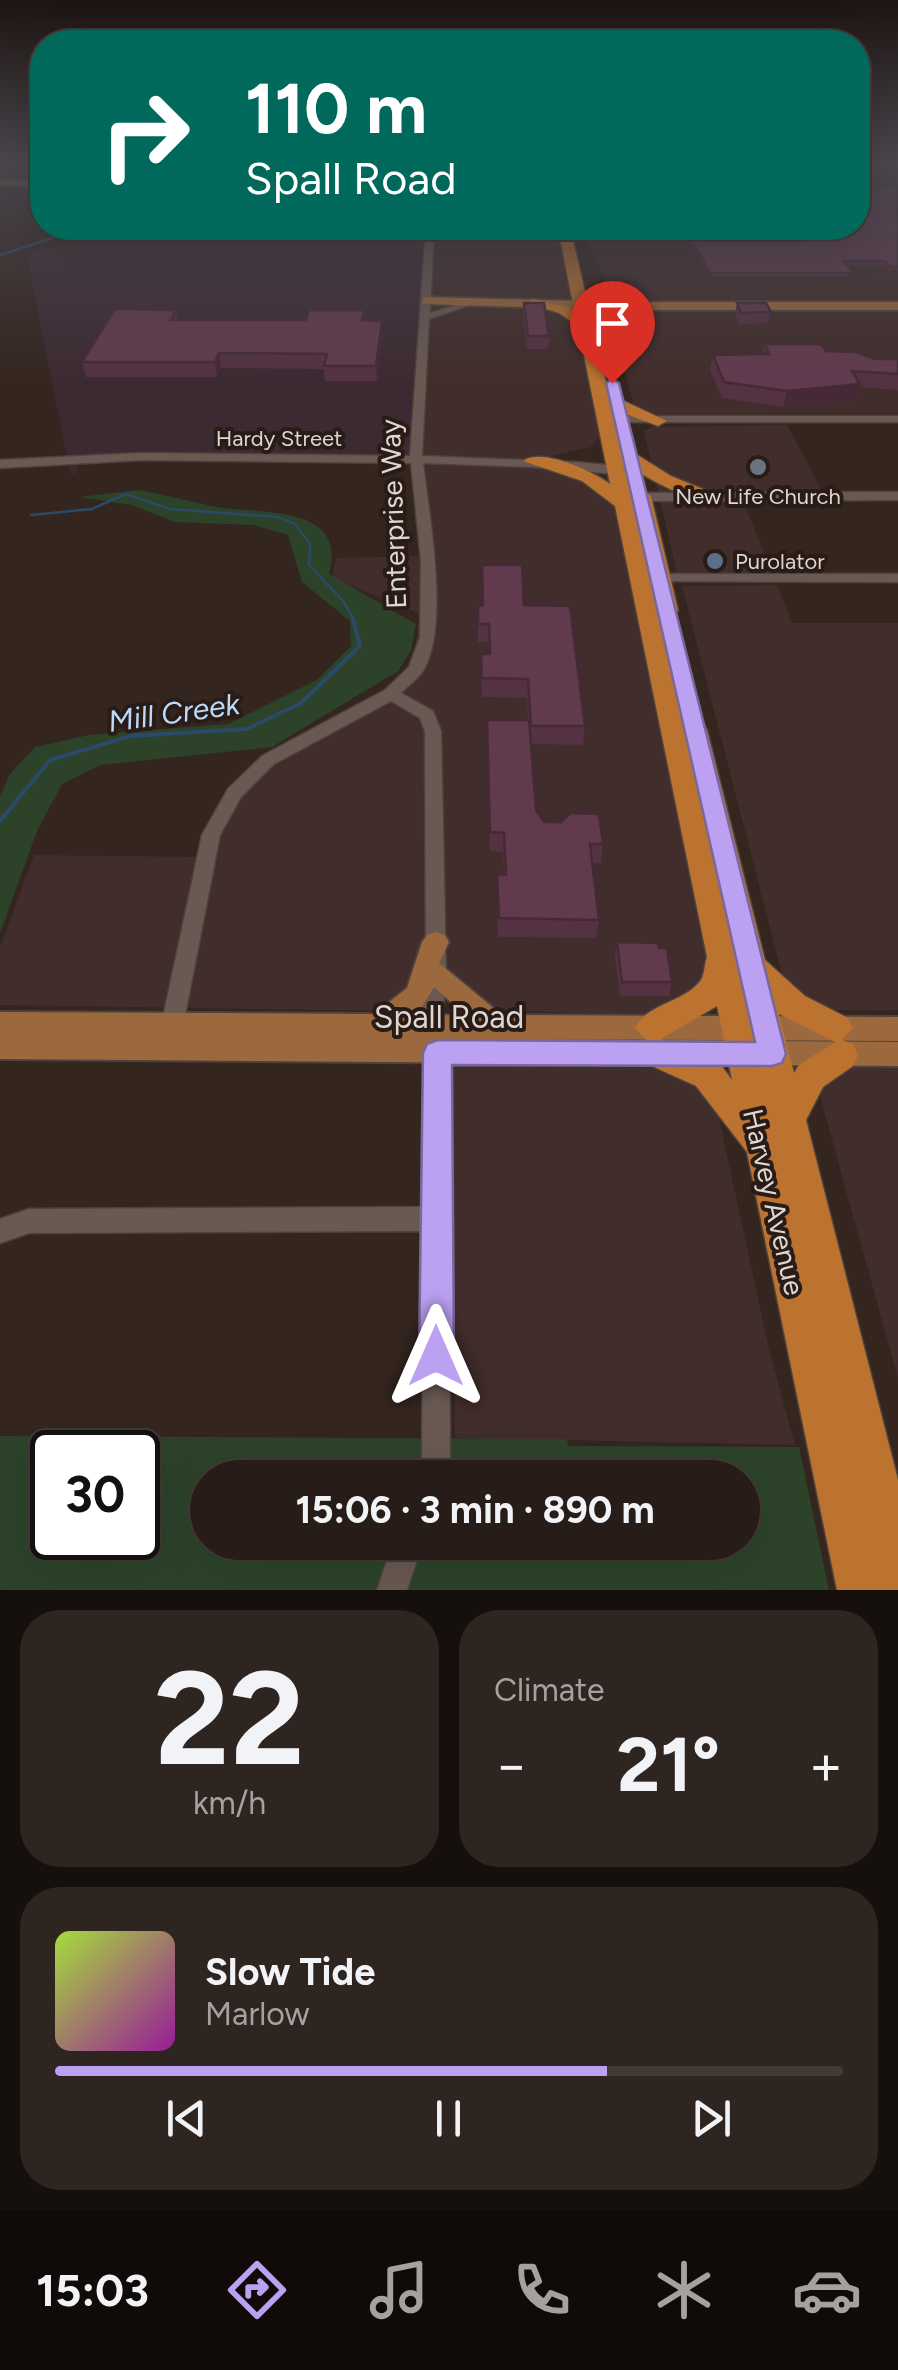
<!DOCTYPE html>
<meta charset="utf-8">
<style>
:root{--surface:#271c17;--page:#2f2520;--text:#f1f3f6;--muted:#a4a1a1;--line:#433a36;--accent:#bca0f2}
body{margin:0;font-family:Figtree,sans-serif;background:var(--page);color:var(--text);height:100vh;display:flex;flex-direction:column;font-size:38px;white-space:nowrap}
*{box-sizing:border-box;margin:0}
p{font-size:32px;color:var(--muted)}
.icon{flex:none;width:55px;height:55px;fill:none;stroke:currentColor;stroke-width:2;stroke-linecap:round;stroke-linejoin:round}
.map{position:relative;height:1590px;overflow:hidden}
.side{display:flex;flex-direction:column;gap:20px;padding:20px;background:#150f0d;flex:1}
.side>*{flex:none}
.guide{position:absolute;left:30px;top:30px;width:840px;height:210px;border-radius:40px;box-shadow:0 10px 40px #0002,0 0 0 2px var(--line);background:#00695c;color:#fff;overflow:hidden}
.speed{position:absolute;left:30px;top:1430px;display:flex;gap:20px;font-size:50px;font-weight:700;text-align:center}
.speed>*{display:grid;place-content:center;width:130px;height:130px;border-radius:50%;background:var(--surface);box-shadow:0 10px 40px #0002,0 0 0 2px var(--line);line-height:1}
.speed .limit{border:5px solid #111;border-radius:15px;background:#fff;color:#111}
.pin{position:absolute;display:grid;place-items:center;width:85px;height:85px;color:#fff;margin:-102px -42px;border-radius:50% 50% 50% 0;rotate:-45deg;box-shadow:0 0 10px #0007}
.pin .icon{rotate:45deg}
.me{position:absolute;width:110px;margin:-55px;rotate:0deg;stroke-linejoin:round;filter:drop-shadow(0 0 8px #0008)}
.turn{display:flex;align-items:center;gap:35px;height:210px;padding:0 50px;font-size:45px}
.turn .icon{width:130px;height:130px;stroke-width:2.5}
.turn b{display:block;font-size:70px;line-height:85px}
.big{font-size:75px;font-weight:700;line-height:1.1}
.side .tile{flex:1;display:flex;flex-direction:column;justify-content:center;gap:15px;min-width:0;padding:0 35px;border-radius:40px;background:var(--page)}
.side .dial{align-items:center;gap:0}
.dial b{font-size:130px;line-height:1}
.song{display:flex;align-items:center;gap:30px}
.cover{width:120px;height:120px;border-radius:15px;background:linear-gradient(135deg,hsl(80 70% 55%),hsl(300 70% 35%))}
.played{height:10px;border-radius:5px;background:linear-gradient(90deg,var(--accent) 70%,var(--line) 70%)}
.keys{display:flex;justify-content:space-around;direction:ltr}
.heat{display:flex;justify-content:space-between;align-items:center;font-size:55px;direction:ltr}
.side .tiles{flex:1;display:grid;gap:20px;grid-template-columns:1fr 1fr}
.tile:last-child{grid-column:span 2}
.trip{position:absolute;left:190px;top:1460px;width:570px;height:100px;border-radius:50px;background:var(--surface);box-shadow:0 10px 40px #0002,0 0 0 2px var(--line);font-weight:700;line-height:100px;text-align:center}
.tab-bar{display:flex;height:160px;justify-content:space-around;align-items:center;background:#100b09;color:var(--muted)}
.tab-bar .icon{width:70px;height:70px}
.tab-bar .current{color:var(--accent)}
.tab-bar b{font-size:45px;color:var(--text)}
.map>svg:first-child{display:block}
.commercial{fill:#412d2b}
.industrial{fill:#3c2a32}
.green{fill:#2c432a;fill-rule:evenodd}
.lines{fill:none;stroke-linecap:round;stroke-linejoin:round}
.stream-far1{stroke:#2a4a68;stroke-width:2.5}
.stream{stroke:#2a4a68;stroke-width:4}
.minor-casing{stroke:#4e423c;stroke-width:3}
.major-casing{stroke:#4e423c;stroke-width:4}
.highway-casing{stroke:#4e423c;stroke-width:3}
.minor{fill:#6a5952;fill-rule:evenodd}
.major{fill:#9b693d;fill-rule:evenodd}
.highway{fill:#bb732f;fill-rule:evenodd}
.wall{fill:#543243}
.shaded-wall{fill:#452937}
.building{fill:#623a4e;stroke:#452937;stroke-width:2.5}
.route{fill:#bca0f2;stroke:#7a689d;stroke-width:2.5}
.worship-dot{fill:#6b7280;stroke:#291b15;stroke-width:4}
.service-dot{fill:#5c6f8a;stroke:#291b15;stroke-width:4}
.labels{text-anchor:middle;stroke-width:8;stroke-linejoin:round;paint-order:stroke}
.far-street-label{font-size:22px;fill:#dfd5d1;stroke:#291b15}
.far-poi-label{font-size:22px;fill:#dfd5d1;stroke:#291b15}
.street-label{font-size:28px;fill:#dfd5d1;stroke:#291b15}
.water-label{font-size:30px;font-style:italic;fill:#bbdafb;stroke:#291b15}
.near-street-label{font-size:32px;fill:#dfd5d1;stroke:#291b15}
</style>
<div class="map">
<svg width="898" height="1590" viewBox="0 0 898 1590">
<rect width="100%" height="100%" fill="#34251f"/>
<path class="commercial" d="M898,167V413L656,414L634,406L603,291L605,276L593,257L586,228H858V169Z
M434,228H558L600,436L591,447L533,460L421,457Z
M787,425L826,498H742L772,573H677L644,431L652,427Z
M421,461L535,464L586,478L616,503L716,953L709,977L653,1015L487,1010L432,959L385,1011L0,1005V947L34,855L198,857L263,757L310,729L352,712L385,691L411,668L421,614L332,578L336,558L421,556Z
M777,585L792,623H898V1010H825L784,982L682,586Z
M449,1057L653,1066L697,1088L717,1109L769,1349L795,1445L455,1438Z
M838,1066H898V1378L823,1107L818,1082Z"/>
<path class="industrial" d="M117,228H426L411,455L79,456L76,474L70,473L28,262L29,254L38,250L96,240Z"/>
<path class="green" d="M139,490C165,495 191,502 217,507C259,514 349,504 329,574L416,624L411,650L398,671L272,747L100,765L62,784L37,831L0,933V796L10,774L35,747L89,735L228,724L317,680L351,646L350,621L302,582L288,535L254,525L175,522L132,505L79,497Z
M0,1436L567,1439L568,1446L799,1447L829,1590H0ZM52,1452H138V1538H52ZM208,1478H742V1542H208Z"/>
<g class="lines">
<path class="stream-far1" d="M0,255L84,228
M31,515L92,509L126,494L170,509L277,517L295,524L310,544L309,565L343,601L355,621"/>
<path class="stream" d="M0,821L50,760L131,736L247,729L301,703L360,646L353,619"/>
<defs>
<path id="minor" d="M116,228H124L120,234L134,233L138,235L115,239L111,232Z
M426,228H434L430,313L471,300L476,303L429,319L422,456L575,462L617,466L623,470L617,474L533,467L423,463C429,514 450,627 423,671C417,679 408,686 401,693L433,711L441,731L446,973L442,1027L448,1053L450,1460L447,1478H418L422,1460L424,1231L29,1233L0,1243V1219L29,1209L424,1207L426,1053L420,1027L426,973L425,731L420,718L391,701L274,764L241,797L220,835L181,1036L178,1043L170,1045L162,1043L159,1036L202,835L228,789L262,756L385,690L409,667L420,637L421,561L411,463L141,460L0,468V460L141,453L410,456Z
M898,416V422H622L616,419L622,416Z
M898,492V500L641,501L635,497L641,493Z
M659,574H898V582L654,581V575Z
M393,1542H423L407,1590H377Z"/>
<path id="major" d="M898,161V167L858,170V164Z
M0,179L42,180V186L0,185Z
M427,297L618,302H898V310H618L423,304V298Z
M436,932L445,935L449,942L439,963L502,1015L898,1017V1041L500,1039L898,1042V1066L0,1059V1012L374,1014L407,988L422,942L427,935ZM434,987L465,1015H417Z"/>
<path id="highway" d="M558,228H570L590,313L618,302L625,306L591,318L611,403L624,401L667,421L658,426L612,409L624,459L639,456L671,476L720,496C701,511 643,476 625,463L632,495L641,490L651,496L678,610L675,615H660L685,724H703L707,730L765,960L805,996L848,1018L853,1028L842,1040L853,1044L858,1055L853,1066L823,1087L806,1120L898,1480V1590H837L747,1152L696,1086L643,1062L638,1052L646,1040L635,1028C647,1003 684,1003 701,980C705,973 704,965 707,957L615,506L582,481L523,461C541,447 593,471 610,484L578,326L559,313L526,303L533,299L574,309ZM717,1006L732,1080L720,1064L661,1039ZM779,1014L835,1042L799,1065L794,1073Z"/>
</defs>
<use href="#minor" class="minor-casing"/>
<use href="#major" class="major-casing"/>
<use href="#highway" class="highway-casing"/>
<use href="#minor" class="minor"/>
<use href="#major" class="major"/>
<use href="#highway" class="highway"/>
</g>
<path class="wall" d="M898,187V270H889L884,265H847L853,273V276H709L682,228H858L863,193Z
M524,303L549,336L548,349H527L523,315Z
M737,303L771,312L769,323L739,324L735,314Z
M176,310L178,320H364L383,335L377,381H325L324,369L221,368L217,377H86L82,362Z
M764,344L875,359H898V390L859,387L856,400L783,407L722,398L710,370L713,355L762,354Z
M482,565L524,605L585,726L583,745L531,744L536,810L544,822L603,844L601,863H592L599,920L596,938L498,937L497,875H504L503,852L490,851L487,720H528L527,698L482,697L481,654H489L488,642H478V606L483,605Z
M617,942L659,948L672,982L669,996H620L615,956Z"/>
<path class="shaded-wall" d="M382,321L383,335L377,381L376,366Z
M219,353L221,368L217,377L215,362Z
M860,384L856,400L783,407L787,391Z"/>
<path class="building" d="M892,186L898,187V267H890L885,261H844L853,273H710L684,228H858V193H863Z
M524,303H544L549,336H528Z
M737,303H766L771,312L741,313Z
M115,309L176,310L171,320H306L309,310H364L362,320L382,321L376,366H324L327,354L219,353L215,362H82Z
M764,344H821L826,351L856,352L875,359H898V374L852,371L860,384L787,391L724,382L713,355L769,354Z
M482,565H522L524,605L570,606L585,726H531L528,679L482,678L481,654H490L489,624H478V606L483,605Z
M487,720H529L536,810L544,822H561L571,813L599,814L603,844H590L599,920L499,918L497,875H506L504,833L490,832Z
M617,942L658,943L659,948H667L672,982H622Z"/>
<linearGradient id="sky" x2="0" y2="1"><stop stop-color="#1d1411"/><stop offset="0.42" stop-color="#4a464d"/><stop offset="1" stop-color="#4a464d" stop-opacity="0"/></linearGradient>
<rect width="898" height="383" fill="url(#sky)"/>
<path class="route" d="M612,379L619,383L786,1054L782,1063L772,1066L452,1065L454,1356L449,1369L436,1374L424,1369L419,1356L423,1053L427,1044L438,1040L755,1042L606,383Z"/>
<circle class="worship-dot" cx="758" cy="467" r="10"/>
<circle class="service-dot" cx="715" cy="561" r="10"/>
<g class="labels">
<g class="far-street-label">
<text x="279" y="446">Hardy Street</text>
</g>
<g class="far-poi-label">
<text x="758" y="504">New Life Church</text>
<text x="735" y="569" text-anchor="start">Purolator</text>
</g>
<g class="street-label">
<text transform="translate(393 514) rotate(-92)" y="10">Enterprise Way</text>
<text transform="translate(774 1202) rotate(77)" y="10">Harvey Avenue</text>
</g>
<g class="water-label">
<text transform="translate(174 713) rotate(-8)" y="10">Mill Creek</text>
</g>
<g class="near-street-label">
<text x="449" y="1028">Spall Road</text>
</g>
</g>
</svg>
<div class="speed"><div class="limit">30</div></div>
<div class="pin" style="left:612px;top:383px;background:#d93025"><svg class="icon" aria-label="arrive" viewBox="0 0 24 24"><path d="M6 21V4h12l-3 4 3 4H6"/></svg></div>
<svg class="me" style="left:436px;top:1356px" viewBox="-20 -20 40 40"><path d="M0-17L14 15 0 8-14 15z" fill="#bca0f2" stroke="#fff" stroke-width="4"/></svg>
<div class="trip">15:06 · 3 min · 890 m</div>
<div class="guide">
<div class="turn"><svg class="icon" aria-label="right" viewBox="0 0 24 24"><path d="M7 20v-9h11M14 6l5 5-5 5"/></svg><div><b>110 m</b>Spall Road</div></div>
</div>
</div>
<section class="side">
<div class="tiles">
<div class="tile dial"><b>22</b><p>km/h</p></div>
<div class="tile"><p>Climate</p>
<div class="heat"><a>−</a><b class="big">21°</b><a>+</a></div>
</div>
<div class="tile">
<div class="song"><i class="cover"></i><div><b>Slow Tide</b><p>Marlow</p></div></div>
<div class="played"></div>
<div class="keys"><svg class="icon" aria-label="previous" viewBox="0 0 24 24"><path d="M18 5L8 12l10 7zM5 5v14"/></svg><svg class="icon" aria-label="pause" viewBox="0 0 24 24"><path d="M8 5v14M16 5v14"/></svg><svg class="icon" aria-label="next" viewBox="0 0 24 24"><path d="M6 5l10 7-10 7zM19 5v14"/></svg></div>
</div>
</div>
</section>
<nav class="tab-bar">
<b>15:03</b>
<svg class="icon current" aria-label="directions" viewBox="0 0 24 24"><path d="M12 3l9 9-9 9-9-9zM9 14v-3h6M13 9l2 2-2 2"/></svg>
<svg class="icon" aria-label="music" viewBox="0 0 24 24"><path d="M9 18V5l10-2v13"/><circle cx="6" cy="18" r="3"/><circle cx="16" cy="16" r="3"/></svg>
<svg class="icon" aria-label="phone" viewBox="0 0 24 24"><path d="M5 4h4l2 5-3 2q2 4 5 5l2-3 5 2v4C11 20 4 13 5 4z"/></svg>
<svg class="icon" aria-label="climate" viewBox="0 0 24 24"><path d="M12 3v18M4 7l16 10M4 17L20 7"/></svg>
<svg class="icon" aria-label="car" viewBox="0 0 24 24"><path d="M5 17H2v-5l4-1 3-4h7l3 4 3 1v5h-3M9 17h6M6 11h13"/><circle cx="7" cy="17" r="2"/><circle cx="17" cy="17" r="2"/></svg>
</nav>
